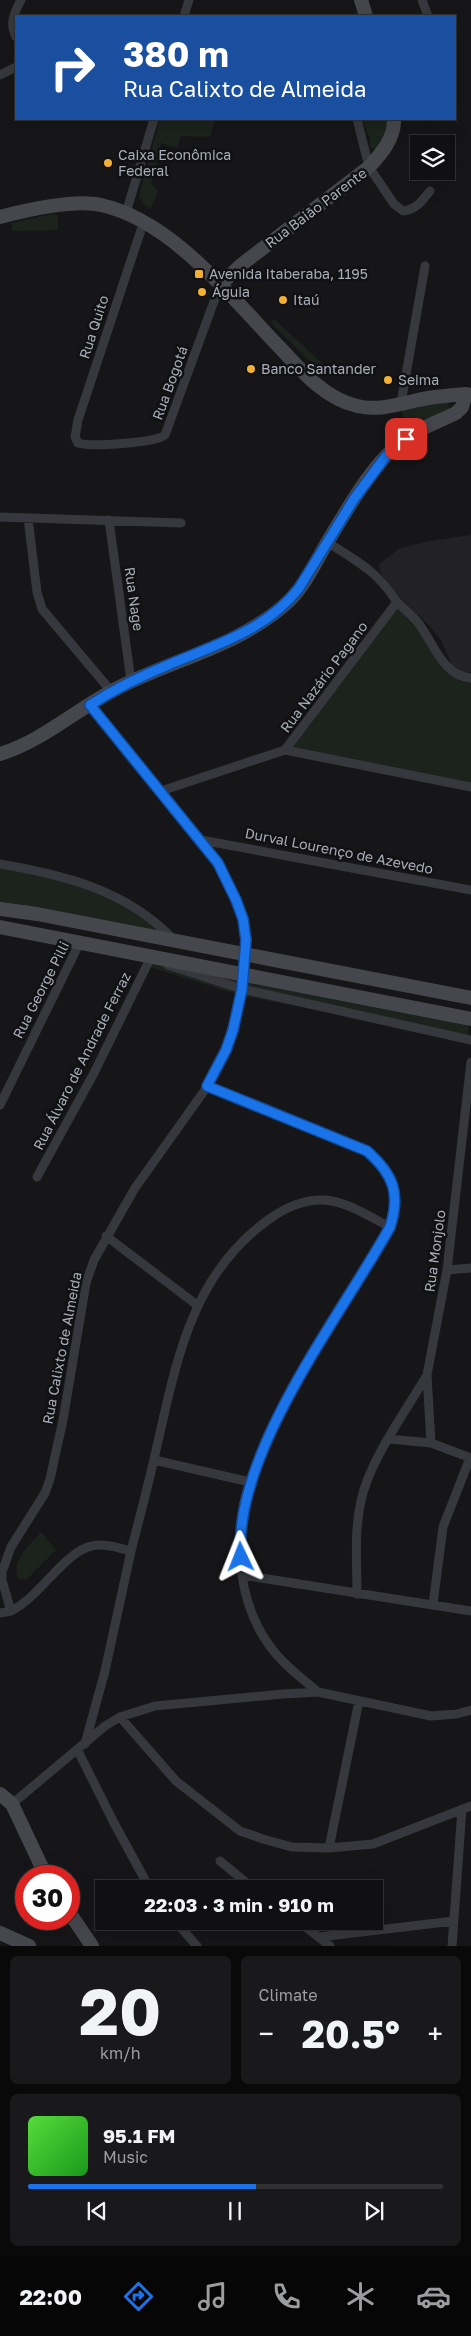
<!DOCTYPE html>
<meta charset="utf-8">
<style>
:root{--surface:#101012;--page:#19191b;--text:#f1f3f6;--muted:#9c9d9f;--line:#303032;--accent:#1a73e8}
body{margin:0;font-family:"Golos Text",sans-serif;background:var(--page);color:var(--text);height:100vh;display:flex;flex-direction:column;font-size:19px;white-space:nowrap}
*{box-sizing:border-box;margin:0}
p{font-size:16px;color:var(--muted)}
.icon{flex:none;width:28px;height:28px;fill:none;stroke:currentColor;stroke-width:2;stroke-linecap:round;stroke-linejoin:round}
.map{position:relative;height:1946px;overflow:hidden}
.side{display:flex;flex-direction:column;gap:10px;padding:10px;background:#09090a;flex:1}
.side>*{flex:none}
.hud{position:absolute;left:15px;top:15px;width:441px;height:105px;border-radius:0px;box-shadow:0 5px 20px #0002,0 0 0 1px var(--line);background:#1a4fa0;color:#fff;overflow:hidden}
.fabs{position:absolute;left:410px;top:135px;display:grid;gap:10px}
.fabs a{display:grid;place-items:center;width:45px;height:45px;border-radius:0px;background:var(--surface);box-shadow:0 5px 20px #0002,0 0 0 1px var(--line);font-size:25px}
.speed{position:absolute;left:15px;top:1865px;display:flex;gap:10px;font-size:25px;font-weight:700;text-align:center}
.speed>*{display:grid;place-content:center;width:65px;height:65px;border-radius:50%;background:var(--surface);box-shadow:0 5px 20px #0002,0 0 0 1px var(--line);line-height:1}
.speed .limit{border:8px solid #d22;background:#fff;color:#111}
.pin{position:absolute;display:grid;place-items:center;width:42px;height:42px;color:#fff;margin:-21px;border-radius:10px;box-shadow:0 2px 8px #0006}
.me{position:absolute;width:55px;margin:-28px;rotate:358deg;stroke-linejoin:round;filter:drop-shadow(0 0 4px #0008)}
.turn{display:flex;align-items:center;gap:18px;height:105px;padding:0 25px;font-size:22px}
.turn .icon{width:65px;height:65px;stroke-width:2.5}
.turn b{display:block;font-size:35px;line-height:42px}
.big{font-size:38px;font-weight:700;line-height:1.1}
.side .tile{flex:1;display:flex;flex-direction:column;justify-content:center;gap:8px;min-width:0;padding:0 18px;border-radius:8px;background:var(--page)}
.side .dial{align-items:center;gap:0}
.dial b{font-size:65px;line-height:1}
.song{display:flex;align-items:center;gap:15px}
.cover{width:60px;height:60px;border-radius:8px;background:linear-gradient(135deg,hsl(110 70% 55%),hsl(120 70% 35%))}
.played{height:5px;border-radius:2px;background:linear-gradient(90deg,var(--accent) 55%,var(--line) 55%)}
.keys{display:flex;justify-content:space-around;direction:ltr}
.heat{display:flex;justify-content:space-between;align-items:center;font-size:28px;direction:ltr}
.side .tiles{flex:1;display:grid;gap:10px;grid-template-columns:1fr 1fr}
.tile:last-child{grid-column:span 2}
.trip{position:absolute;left:95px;top:1880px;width:288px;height:50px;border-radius:0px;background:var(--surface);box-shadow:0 5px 20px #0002,0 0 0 1px var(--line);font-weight:700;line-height:50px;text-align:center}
.menu{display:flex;height:80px;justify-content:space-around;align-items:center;background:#060607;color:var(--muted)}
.menu .icon{width:35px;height:35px}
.menu .on{color:var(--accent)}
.menu b{font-size:22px;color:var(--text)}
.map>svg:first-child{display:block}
.built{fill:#222225}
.green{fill:#1c231d}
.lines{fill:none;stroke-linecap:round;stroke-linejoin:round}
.street{stroke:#37383d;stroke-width:9}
.secondary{stroke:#45474d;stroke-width:14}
.route-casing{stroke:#114b97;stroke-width:12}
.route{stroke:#1a73e8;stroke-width:9}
.poi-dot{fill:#f2b134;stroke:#111113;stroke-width:2}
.labels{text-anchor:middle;stroke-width:5;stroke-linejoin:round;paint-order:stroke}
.poi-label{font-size:14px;fill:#a8adb8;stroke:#111113;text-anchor:start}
.street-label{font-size:14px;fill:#a8adb8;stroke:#111113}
</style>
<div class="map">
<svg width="471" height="1946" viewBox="0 0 471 1946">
<rect width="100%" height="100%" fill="#161618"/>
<path class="built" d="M471,535V672H462L452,665L441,640L427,623L405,603L381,574L379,564L400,548L430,541Z"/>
<path class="green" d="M160,119H215L210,137L181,136L177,148L161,143L151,184L158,190L151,209L143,204L139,196Z
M362,119H388V129L377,149L370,148V139Z
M51,214L58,215V230L12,231V223Z
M274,319L325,366L322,373L271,323Z
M448,401L449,412L405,439L401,403Z
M397,602L442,660L471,678V787L285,750Z
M0,864L97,888L131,906L174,941L0,908Z
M151,957L469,1018L468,1039L239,995L150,967Z
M41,1532L56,1550L26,1580L19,1579C9,1562 31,1544 41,1532Z"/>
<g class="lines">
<path class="street" d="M422,0L428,16
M184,16L189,0
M16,37C9,23 14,13 21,0
M0,75L16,67
M357,119L369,167L394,204L403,211C417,209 422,201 430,191
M126,213L154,119
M144,221L78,420L75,437L78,443C91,447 155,443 165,435L220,285
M401,403L425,266
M0,517L181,523
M28,518L37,592L42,609L111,691
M109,520L131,681
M327,542C357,561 377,571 397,602
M285,750L471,787
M161,791L285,750L397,602C404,609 413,616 419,624C434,644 443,676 471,678
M201,840L471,890
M0,864C64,875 127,890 174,940
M168,965L242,989L471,1040
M207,1087L367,1151C393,1174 401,1193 390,1227C348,1303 295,1373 262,1454C255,1471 246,1489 243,1507C235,1552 241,1604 267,1642C280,1662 300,1677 318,1692
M0,1105L80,942
M37,1177L94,1073L151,957L154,959
M106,1236L197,1305
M447,1270L471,1268
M389,1439L431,1443L471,1458
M431,1443L427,1375L447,1270L471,1062
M154,1460L250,1482
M131,1551C139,1520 147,1490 154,1459C175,1370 188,1277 268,1220C286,1207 309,1197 332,1201C352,1205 372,1218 390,1227
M242,1575L471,1611
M357,1594C357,1563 354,1531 361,1501C369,1461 406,1411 427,1375
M433,1604L443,1527L470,1458
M0,1613L11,1611
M120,1717L176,1781L240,1831L263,1839L292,1847L329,1848L373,1844L471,1806
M85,1744L105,1671L131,1551C119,1548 104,1543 92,1546C65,1551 40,1597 11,1611L2,1580V1572L11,1547L45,1493L50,1479L63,1420L86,1283L94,1260L135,1188L207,1087L226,1051L242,989L246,940L243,919L237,900L218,863L89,705
M78,1751L114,1823L150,1889
M12,1804L105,1726L120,1717L155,1706L283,1694L318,1692L431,1716L457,1714L471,1710
M329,1848L359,1701
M220,1861L254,1889
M175,1921L197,1946
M298,1921L330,1946
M319,1937L454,1921
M452,1946L462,1809"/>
<path class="secondary" d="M361,0L366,16
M0,217C26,210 75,199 101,205C174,221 235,302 285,353C305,375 327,399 357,406C381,412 405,402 428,398C441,396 453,395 466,394L471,395
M220,285L241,265L369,167C381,154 395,138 394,119
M0,754C40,742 75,711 112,691C169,660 240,647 289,601C306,584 316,561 328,541C347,510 373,463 402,441C418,429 438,422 456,413L462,407L466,394
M0,909L37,914L471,998
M0,927L471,1019
M0,1794L12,1804L46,1876
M69,1912L92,1946
M0,1933L29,1946"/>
</g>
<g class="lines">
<defs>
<path id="route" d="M241,1557C232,1454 341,1316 390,1227C401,1193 393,1174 367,1151L207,1086L226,1050L233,1030L242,989L246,940L243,919L236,900L218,863L90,705C115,689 141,676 168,665C215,645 267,630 299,588L354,499L386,456L406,439"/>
</defs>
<use href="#route" class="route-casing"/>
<use href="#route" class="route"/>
</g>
<g class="poi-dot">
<circle cx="108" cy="163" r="5"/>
<rect x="194" y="269" width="10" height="10" rx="2.5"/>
<circle cx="202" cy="292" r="5"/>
<circle cx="283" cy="300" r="5"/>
<circle cx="251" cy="369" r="5"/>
<circle cx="388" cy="380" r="5"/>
</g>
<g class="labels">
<g class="poi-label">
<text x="118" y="160">Caixa Econômica<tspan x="118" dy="16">Federal</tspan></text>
<text x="209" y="279">Avenida Itaberaba, 1195</text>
<text x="212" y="297">Águia</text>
<text x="293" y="305">Itaú</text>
<text x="261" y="374">Banco Santander</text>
<text x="398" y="385">Seima</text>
</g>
<g class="street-label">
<text transform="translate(316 208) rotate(-37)" y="5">Rua Baião Parente</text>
<text transform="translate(94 327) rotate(-72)" y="5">Rua Quito</text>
<text transform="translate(170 383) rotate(-70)" y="5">Rua Bogotá</text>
<text transform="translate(134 599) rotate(82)" y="5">Rua Nage</text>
<text transform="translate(324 677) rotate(-53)" y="5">Rua Nazário Pagano</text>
<text transform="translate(339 851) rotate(11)" y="5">Durval Lourenço de Azevedo</text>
<text transform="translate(41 990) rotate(-63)" y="5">Rua George Pilli</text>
<text transform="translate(82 1061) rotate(-63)" y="5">Rua Álvaro de Andrade Ferraz</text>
<text transform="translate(435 1251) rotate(-82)" y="5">Rua Monjolo</text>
<text transform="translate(62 1348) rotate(-79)" y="5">Rua Calixto de Almeida</text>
</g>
</g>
</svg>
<div class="fabs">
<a><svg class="icon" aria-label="layers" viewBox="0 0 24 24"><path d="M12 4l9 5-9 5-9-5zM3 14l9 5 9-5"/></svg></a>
</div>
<div class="speed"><div class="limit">30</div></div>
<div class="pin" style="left:406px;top:439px;background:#d93025"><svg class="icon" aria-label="arrive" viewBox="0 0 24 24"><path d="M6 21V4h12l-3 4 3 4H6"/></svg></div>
<svg class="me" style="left:241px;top:1557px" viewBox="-20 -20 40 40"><path d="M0-17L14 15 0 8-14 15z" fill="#1a73e8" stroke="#fff" stroke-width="4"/></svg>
<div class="trip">22:03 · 3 min · 910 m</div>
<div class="hud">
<div class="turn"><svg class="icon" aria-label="right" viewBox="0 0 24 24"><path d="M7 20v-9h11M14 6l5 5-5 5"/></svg><div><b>380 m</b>Rua Calixto de Almeida</div></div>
</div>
</div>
<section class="side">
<div class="tiles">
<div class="tile dial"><b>20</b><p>km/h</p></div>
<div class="tile"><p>Climate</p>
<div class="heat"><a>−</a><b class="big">20.5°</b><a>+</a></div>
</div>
<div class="tile">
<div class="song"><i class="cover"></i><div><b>95.1 FM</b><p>Music</p></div></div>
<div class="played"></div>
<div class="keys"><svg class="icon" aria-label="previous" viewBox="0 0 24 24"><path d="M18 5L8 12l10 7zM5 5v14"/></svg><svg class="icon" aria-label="pause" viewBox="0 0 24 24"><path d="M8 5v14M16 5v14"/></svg><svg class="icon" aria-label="next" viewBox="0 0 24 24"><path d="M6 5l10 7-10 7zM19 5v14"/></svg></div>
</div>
</div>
</section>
<nav class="menu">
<b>22:00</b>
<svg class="icon on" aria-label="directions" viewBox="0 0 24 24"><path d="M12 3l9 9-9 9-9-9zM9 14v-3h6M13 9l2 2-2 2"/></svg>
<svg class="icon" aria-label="music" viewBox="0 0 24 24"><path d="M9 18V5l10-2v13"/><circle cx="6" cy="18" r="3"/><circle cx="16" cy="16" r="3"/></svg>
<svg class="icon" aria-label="phone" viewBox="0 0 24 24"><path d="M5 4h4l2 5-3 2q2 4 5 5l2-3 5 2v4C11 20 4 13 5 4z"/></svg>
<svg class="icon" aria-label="climate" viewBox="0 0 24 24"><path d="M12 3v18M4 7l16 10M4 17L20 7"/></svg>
<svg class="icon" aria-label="car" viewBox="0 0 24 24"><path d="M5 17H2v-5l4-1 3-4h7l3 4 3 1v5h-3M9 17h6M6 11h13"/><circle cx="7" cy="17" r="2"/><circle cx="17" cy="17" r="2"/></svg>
</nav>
